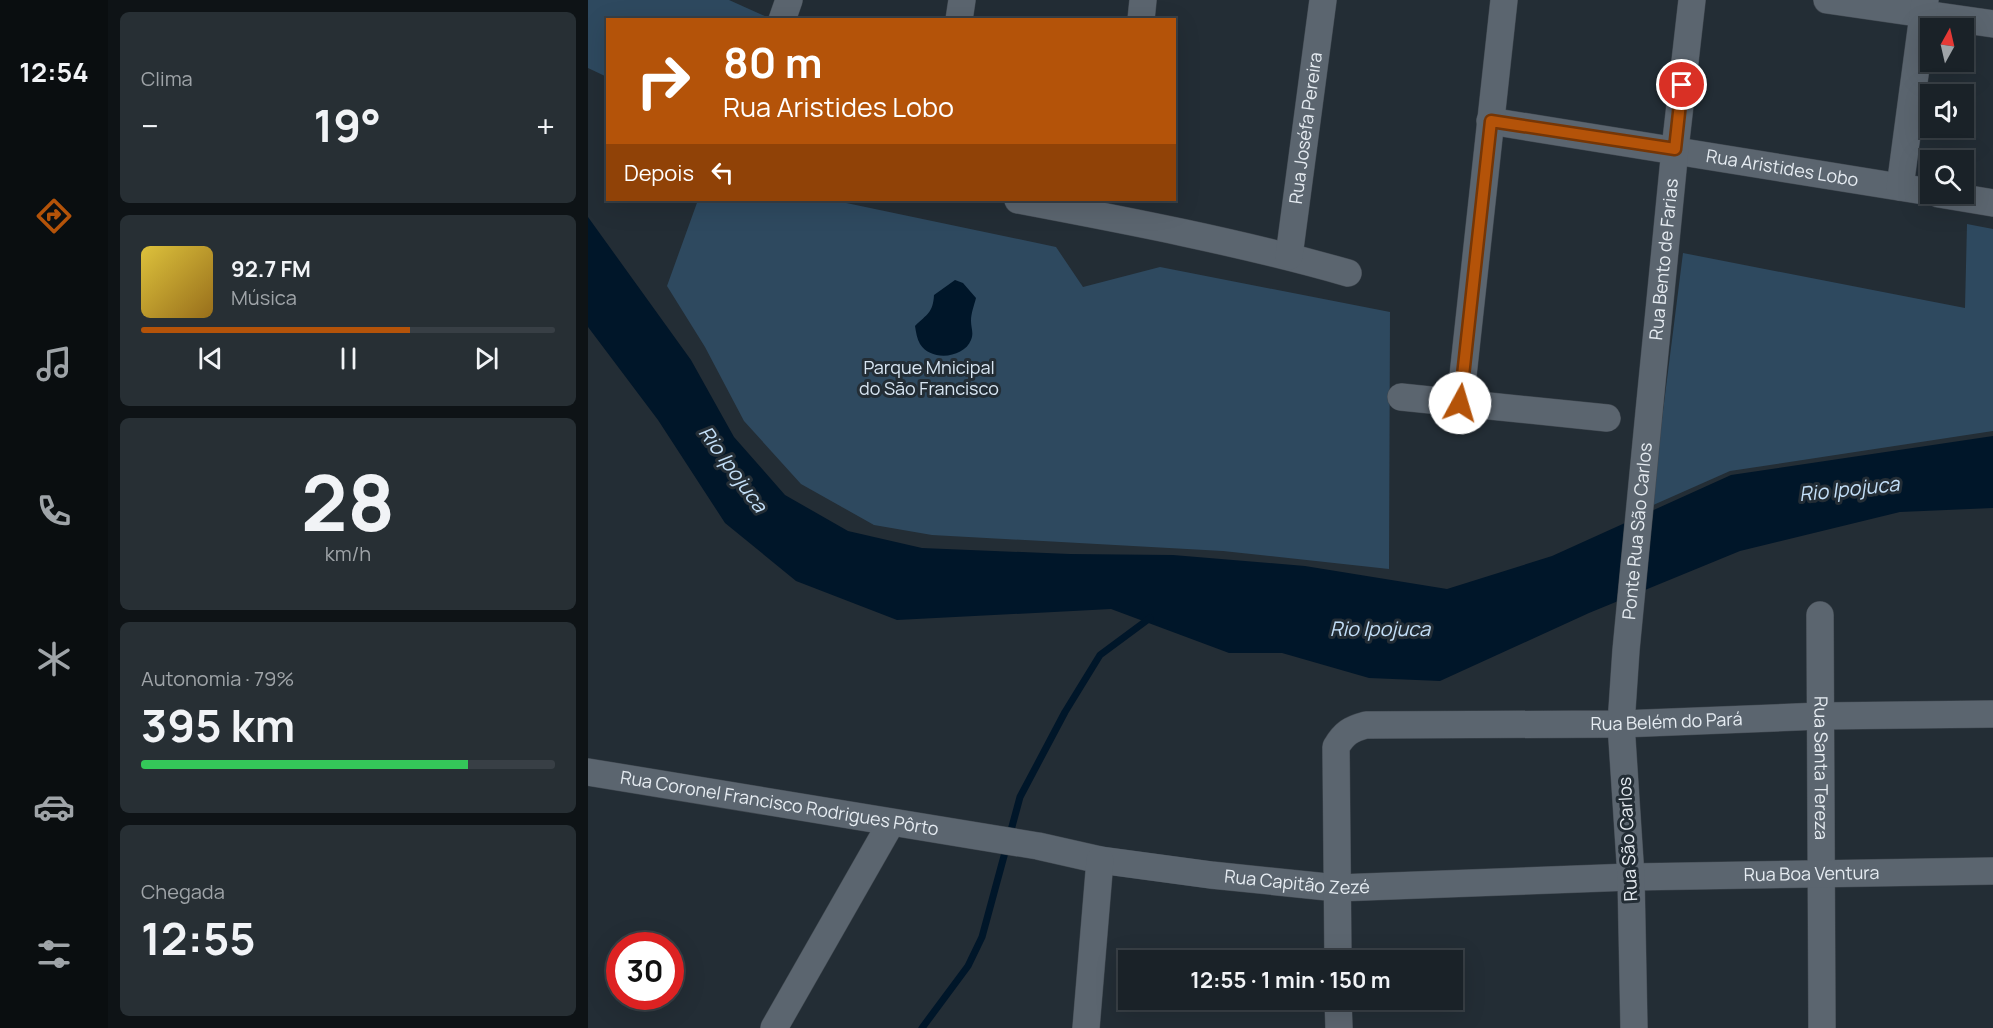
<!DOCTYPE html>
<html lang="pt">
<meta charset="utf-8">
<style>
:root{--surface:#1a2228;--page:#272f34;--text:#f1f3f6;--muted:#9fa4a8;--line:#383f45;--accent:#b45309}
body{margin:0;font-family:Manrope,sans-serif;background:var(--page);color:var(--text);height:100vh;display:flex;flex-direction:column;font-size:22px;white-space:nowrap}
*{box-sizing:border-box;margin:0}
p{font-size:20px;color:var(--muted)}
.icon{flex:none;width:33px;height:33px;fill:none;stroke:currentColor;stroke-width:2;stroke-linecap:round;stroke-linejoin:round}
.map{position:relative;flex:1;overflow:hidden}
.side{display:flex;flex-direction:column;gap:12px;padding:12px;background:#0e1316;width:480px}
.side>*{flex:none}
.top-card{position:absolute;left:18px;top:18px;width:570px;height:183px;border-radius:0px;box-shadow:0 6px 24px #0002,0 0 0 2px var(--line);background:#b45309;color:#fff;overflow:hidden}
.needle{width:39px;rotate:8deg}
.controls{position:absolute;left:1332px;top:18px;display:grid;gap:12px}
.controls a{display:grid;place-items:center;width:54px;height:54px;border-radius:0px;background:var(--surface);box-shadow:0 6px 24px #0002,0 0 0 2px var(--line);font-size:30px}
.speed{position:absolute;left:18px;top:932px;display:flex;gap:12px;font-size:30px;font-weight:700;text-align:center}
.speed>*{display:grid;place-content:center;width:78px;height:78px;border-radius:50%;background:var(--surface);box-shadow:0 6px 24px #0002,0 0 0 2px var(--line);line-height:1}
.speed .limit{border:9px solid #d22;background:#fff;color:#111}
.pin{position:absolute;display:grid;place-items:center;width:51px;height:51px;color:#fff;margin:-26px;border:3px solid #fff;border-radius:50%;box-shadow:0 2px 6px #0007}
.me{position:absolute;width:66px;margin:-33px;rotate:6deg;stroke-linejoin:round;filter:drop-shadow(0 0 4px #0008)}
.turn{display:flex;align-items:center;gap:21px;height:126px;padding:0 18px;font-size:27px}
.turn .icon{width:78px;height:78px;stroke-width:2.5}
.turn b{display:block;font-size:42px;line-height:51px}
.then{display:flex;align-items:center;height:57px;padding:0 18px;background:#0003;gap:12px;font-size:22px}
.big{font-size:45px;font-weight:700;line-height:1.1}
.side .card{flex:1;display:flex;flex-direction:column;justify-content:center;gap:9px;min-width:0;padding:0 21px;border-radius:9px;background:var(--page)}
.side .dial{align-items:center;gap:0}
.dial b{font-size:78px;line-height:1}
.song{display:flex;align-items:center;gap:18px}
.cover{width:72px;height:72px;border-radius:9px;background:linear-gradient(135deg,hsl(50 70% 55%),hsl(40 70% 35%))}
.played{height:6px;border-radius:3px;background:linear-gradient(90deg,var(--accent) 65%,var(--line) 65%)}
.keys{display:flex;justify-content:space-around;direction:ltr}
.heat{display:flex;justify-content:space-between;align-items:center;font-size:33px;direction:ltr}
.charge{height:9px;border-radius:4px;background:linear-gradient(90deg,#34c759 79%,var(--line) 0)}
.trip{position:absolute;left:530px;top:950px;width:345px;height:60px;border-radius:0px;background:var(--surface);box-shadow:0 6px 24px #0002,0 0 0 2px var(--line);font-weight:700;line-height:60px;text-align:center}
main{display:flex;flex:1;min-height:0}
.tabs{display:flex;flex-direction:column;width:108px;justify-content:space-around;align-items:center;background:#0a0e10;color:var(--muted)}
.tabs .icon{width:42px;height:42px}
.tabs .selected{color:var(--accent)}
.tabs b{font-size:27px;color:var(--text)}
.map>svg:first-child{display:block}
.green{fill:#2e495f}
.water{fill:#001629}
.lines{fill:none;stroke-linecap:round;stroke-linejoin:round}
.stream{stroke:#001629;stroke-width:7}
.minor-casing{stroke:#404850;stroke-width:28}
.minor{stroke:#5b656f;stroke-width:27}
.route-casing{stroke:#753606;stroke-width:15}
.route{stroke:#b45309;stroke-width:10}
.labels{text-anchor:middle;stroke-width:6;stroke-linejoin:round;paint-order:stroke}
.street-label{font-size:18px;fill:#e5ebf1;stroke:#232d35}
.park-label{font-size:18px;fill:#d8e6f3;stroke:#232d35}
.water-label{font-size:20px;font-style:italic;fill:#c4e0f9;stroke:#232d35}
</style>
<main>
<nav class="tabs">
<b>12:54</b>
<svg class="icon selected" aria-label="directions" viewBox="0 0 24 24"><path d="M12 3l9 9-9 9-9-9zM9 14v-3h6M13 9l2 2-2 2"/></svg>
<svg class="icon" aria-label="music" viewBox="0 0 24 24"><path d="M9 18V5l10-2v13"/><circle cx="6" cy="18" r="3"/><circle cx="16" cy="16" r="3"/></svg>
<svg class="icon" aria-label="phone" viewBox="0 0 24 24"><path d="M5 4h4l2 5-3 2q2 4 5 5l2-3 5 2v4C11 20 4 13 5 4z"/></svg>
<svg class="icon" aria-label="climate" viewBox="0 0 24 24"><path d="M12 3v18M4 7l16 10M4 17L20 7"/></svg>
<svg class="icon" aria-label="car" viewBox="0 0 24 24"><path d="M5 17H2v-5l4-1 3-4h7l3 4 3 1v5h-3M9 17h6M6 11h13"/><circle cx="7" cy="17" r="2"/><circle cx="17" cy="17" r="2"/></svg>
<svg class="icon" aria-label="filters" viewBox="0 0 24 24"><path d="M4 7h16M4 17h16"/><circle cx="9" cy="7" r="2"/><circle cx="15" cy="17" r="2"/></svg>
</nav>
<section class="side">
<div class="card"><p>Clima</p>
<div class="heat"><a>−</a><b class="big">19°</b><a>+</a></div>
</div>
<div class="card">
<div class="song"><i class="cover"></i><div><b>92.7 FM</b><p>Música</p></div></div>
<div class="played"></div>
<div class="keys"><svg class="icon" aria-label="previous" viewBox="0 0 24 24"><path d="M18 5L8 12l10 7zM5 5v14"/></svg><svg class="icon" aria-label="pause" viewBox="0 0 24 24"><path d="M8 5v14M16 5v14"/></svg><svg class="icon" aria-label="next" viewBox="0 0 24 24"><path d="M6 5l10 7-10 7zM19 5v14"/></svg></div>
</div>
<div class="card dial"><b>28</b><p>km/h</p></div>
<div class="card"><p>Autonomia · 79%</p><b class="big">395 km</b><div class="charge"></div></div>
<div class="card"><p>Chegada</p><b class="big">12:55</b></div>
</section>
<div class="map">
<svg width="1405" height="1028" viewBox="0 0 1405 1028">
<rect width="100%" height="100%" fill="#232d35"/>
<path class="green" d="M0,0H141L179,17L178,20H20L19,77L0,68Z
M110,200H244L468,247L495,287L572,267L802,312L801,569L635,551L344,535L286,525L213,484L156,421L117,347L79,286Z
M1379,224L1405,229V431L1142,471L1063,506L1095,253L1377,308Z"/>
<path class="water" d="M0,217L103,360L146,437L197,495L260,531L334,548L482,554L585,555L717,566L859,589L964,556L1143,475L1405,436V508L1312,512L1152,551L1001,613L852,681L781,678L694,653H641L523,609L309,620L208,581L137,523L70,420L0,327Z
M367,280L375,283L388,298C386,306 383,313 383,321C383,328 386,333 383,340C376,358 343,362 332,344C329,339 328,332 327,326C339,314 345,313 346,295Z"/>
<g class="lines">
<path class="stream" d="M422,834L432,797L477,712L512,655L562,618
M334,1028L380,966L394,937L419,845"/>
<defs>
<g id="minor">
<path d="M1239,0L1405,24"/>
<path d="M194,20L201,0"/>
<path d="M371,20L374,0"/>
<path d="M553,20L555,0"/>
<path id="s1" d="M902,121L1342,192"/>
<path d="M1312,187L1337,0"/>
<path d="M1351,194L1405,203"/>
<path d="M430,200C541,221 651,242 760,273"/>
<path id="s2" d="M701,256L735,0"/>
<path d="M813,397L1019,418"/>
<path d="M872,403L916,0"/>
<path id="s3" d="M1232,615L1234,1028"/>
<path id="s4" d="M0,772L450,846L512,860L623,875L749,888L1043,877L1405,871"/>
<path id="s5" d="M750,960L748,747C756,733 763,729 778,725L1033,724L1233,716L1405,714"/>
<path d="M750,999L751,1028"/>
<path d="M186,1028L303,823"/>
<path d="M498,1028L512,860"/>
<path id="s6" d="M1046,1028L1043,877L1033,724L1038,650L1061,412L1087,149L1104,0"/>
</g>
</defs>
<use href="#minor" class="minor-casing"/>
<use href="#minor" class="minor"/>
</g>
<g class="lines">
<defs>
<path id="route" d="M872,403L903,121L1087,149L1094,85"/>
</defs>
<use href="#route" class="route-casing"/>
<use href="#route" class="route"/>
</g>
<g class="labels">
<g class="street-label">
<text dy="6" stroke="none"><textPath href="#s2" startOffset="129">Rua Joséfa Pereira</textPath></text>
<text dy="6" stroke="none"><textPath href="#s1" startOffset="296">Rua Aristides Lobo</textPath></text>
<text dy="6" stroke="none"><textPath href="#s6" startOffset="771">Rua Bento de Farias</textPath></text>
<text dy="6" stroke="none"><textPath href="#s6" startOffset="498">Ponte Rua São Carlos</textPath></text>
<text dy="6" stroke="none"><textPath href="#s5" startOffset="552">Rua Belém do Pará</textPath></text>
<text dy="6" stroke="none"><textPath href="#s3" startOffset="153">Rua Santa Tereza</textPath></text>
<text dy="6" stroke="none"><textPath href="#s4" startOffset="194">Rua Coronel Francisco Rodrigues Pôrto</textPath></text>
<text transform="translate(1040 839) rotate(-93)" y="6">Rua São Carlos</text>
<text dy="6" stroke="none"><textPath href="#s4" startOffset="1233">Rua Boa Ventura</textPath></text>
<text dy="6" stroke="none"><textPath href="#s4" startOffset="718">Rua Capitão Zezé</textPath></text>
</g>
<g class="park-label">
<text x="341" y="374">Parque Mnicipal<tspan x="341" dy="21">do São Francisco</tspan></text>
</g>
<g class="water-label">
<text transform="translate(145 469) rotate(54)" y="7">Rio Ipojuca</text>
<text transform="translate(1261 489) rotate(-6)" y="7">Rio Ipojuca</text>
<text x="792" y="636">Rio Ipojuca</text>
</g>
</g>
</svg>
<div class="controls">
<a><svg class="needle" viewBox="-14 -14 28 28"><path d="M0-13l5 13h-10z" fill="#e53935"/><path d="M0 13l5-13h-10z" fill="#9fa4a8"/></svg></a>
<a><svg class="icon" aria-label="sound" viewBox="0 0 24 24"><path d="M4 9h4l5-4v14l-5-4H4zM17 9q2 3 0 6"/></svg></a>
<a><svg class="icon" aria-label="search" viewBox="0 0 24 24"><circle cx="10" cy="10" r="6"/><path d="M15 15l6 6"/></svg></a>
</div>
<div class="speed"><div class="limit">30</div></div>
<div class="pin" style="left:1094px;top:85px;background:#d93025"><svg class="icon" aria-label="arrive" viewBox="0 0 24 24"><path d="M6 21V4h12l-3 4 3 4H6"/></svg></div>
<svg class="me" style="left:872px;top:403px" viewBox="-20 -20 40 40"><circle r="19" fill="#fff"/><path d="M0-13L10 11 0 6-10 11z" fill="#b45309"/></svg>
<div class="trip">12:55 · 1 min · 150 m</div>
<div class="top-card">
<div class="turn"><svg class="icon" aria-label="right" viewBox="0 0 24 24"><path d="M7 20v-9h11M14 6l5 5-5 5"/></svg><div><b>80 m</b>Rua Aristides Lobo</div></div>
<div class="then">Depois<svg class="icon" aria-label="left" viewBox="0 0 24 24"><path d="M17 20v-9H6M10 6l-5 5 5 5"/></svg></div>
</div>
</div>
</main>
